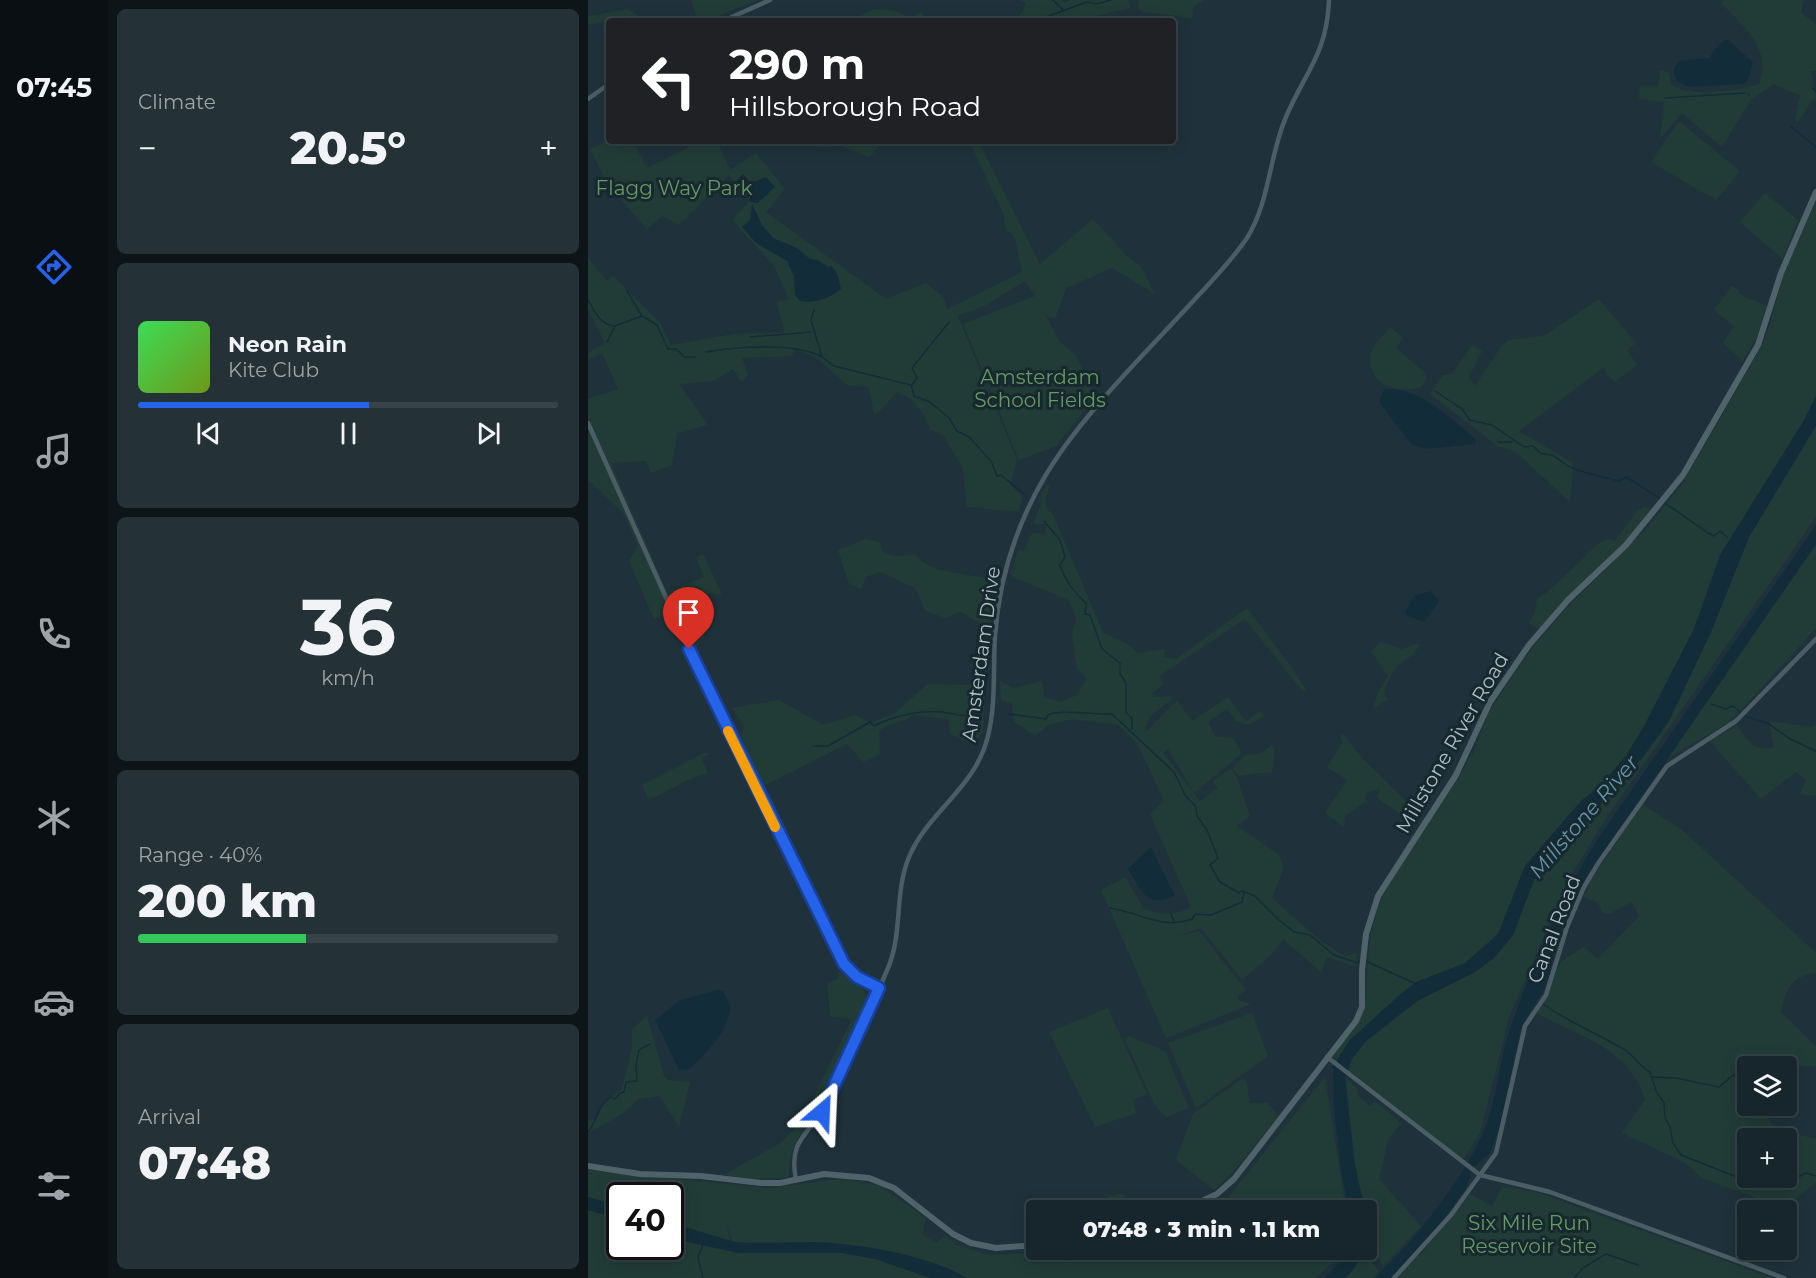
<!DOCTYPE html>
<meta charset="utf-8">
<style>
:root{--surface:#17262c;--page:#243238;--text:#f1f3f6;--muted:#9ea5a9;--line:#364348;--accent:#2563eb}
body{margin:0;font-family:Montserrat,sans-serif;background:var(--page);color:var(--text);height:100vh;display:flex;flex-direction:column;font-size:22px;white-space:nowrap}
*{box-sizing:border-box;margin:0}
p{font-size:20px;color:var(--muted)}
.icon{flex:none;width:33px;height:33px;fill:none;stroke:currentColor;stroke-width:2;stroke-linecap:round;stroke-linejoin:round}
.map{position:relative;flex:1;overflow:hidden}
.details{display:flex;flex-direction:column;gap:9px;padding:9px;background:#0d1518;width:480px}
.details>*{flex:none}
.guide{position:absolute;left:18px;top:18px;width:570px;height:126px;border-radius:6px;box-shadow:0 3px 15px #0003,0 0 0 2px var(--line);background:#202124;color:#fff;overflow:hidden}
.fabs{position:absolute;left:1149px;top:1056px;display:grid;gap:12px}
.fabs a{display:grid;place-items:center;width:60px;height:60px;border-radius:6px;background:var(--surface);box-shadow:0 3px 15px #0003,0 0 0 2px var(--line);font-size:30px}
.speed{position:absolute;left:18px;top:1182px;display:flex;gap:12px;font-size:30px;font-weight:700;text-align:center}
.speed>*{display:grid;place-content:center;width:78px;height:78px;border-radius:50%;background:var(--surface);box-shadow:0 3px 15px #0003,0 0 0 2px var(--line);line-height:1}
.speed .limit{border:3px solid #111;border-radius:9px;background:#fff;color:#111}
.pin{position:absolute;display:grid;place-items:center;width:51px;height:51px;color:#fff;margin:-62px -26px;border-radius:50% 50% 50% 0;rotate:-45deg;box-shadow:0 0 6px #0007}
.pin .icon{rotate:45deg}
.me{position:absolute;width:66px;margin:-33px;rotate:26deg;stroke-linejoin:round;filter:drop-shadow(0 0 4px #0008)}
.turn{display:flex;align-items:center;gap:21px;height:126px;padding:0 24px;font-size:27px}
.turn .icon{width:78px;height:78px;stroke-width:2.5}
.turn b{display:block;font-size:42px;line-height:51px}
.big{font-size:45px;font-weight:800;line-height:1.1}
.details .tile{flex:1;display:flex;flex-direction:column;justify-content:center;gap:9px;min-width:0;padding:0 21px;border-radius:9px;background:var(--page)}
.details .dial{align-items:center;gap:0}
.dial b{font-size:78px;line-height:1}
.song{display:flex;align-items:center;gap:18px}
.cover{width:72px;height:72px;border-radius:9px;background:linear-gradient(135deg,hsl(130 70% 55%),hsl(80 70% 35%))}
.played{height:6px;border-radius:3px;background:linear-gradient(90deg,var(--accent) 55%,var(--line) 55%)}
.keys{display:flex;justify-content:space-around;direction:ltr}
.heat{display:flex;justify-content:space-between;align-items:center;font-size:33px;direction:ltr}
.charge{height:9px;border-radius:4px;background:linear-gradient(90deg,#34c759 40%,var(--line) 0)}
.trip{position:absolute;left:438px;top:1200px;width:351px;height:60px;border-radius:6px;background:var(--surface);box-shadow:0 3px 15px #0003,0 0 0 2px var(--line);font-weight:800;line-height:60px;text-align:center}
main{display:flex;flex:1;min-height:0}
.tabs{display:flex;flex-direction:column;width:108px;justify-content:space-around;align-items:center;background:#090f12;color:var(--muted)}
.tabs .icon{width:42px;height:42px}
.tabs .selected{color:var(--accent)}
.tabs b{font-size:27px;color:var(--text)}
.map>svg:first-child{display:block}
.green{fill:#213c37;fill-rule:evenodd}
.water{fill:#122d39}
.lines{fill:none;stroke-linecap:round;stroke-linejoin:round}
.stream{stroke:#122d39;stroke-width:1.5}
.minor{stroke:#4c5d65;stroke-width:4.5}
.major{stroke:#50636b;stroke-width:6}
.route-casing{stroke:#184099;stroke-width:15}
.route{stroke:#2563eb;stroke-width:10}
.slow{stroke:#f59e0b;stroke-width:10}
.labels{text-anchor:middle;stroke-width:6;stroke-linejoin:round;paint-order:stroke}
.park-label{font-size:20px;fill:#659a62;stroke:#18282f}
.street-label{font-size:20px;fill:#adbec7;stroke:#18282f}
.water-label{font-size:21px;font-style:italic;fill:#6295aa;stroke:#18282f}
</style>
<main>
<nav class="tabs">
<b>07:45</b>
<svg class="icon selected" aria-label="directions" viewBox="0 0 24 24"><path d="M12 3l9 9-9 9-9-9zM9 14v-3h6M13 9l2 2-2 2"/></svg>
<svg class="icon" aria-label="music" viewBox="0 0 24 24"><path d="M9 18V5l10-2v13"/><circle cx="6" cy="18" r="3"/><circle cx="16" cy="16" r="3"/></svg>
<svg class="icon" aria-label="phone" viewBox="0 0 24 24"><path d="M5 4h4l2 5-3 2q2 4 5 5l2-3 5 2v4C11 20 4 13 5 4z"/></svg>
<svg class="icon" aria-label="climate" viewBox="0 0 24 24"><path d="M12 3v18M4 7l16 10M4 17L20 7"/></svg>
<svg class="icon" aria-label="car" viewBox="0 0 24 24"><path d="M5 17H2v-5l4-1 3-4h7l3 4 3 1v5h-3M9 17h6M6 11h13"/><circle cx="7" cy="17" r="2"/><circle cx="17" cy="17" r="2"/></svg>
<svg class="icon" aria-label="filters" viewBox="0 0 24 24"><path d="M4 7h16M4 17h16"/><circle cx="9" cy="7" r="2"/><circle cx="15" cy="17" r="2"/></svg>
</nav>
<section class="details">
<div class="tile"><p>Climate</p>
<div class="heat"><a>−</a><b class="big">20.5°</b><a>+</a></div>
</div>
<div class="tile">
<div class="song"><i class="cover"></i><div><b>Neon Rain</b><p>Kite Club</p></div></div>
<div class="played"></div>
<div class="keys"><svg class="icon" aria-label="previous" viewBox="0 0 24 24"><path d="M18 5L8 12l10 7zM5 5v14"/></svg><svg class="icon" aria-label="pause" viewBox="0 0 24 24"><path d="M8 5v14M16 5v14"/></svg><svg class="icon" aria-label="next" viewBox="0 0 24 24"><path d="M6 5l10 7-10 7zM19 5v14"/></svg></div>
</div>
<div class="tile dial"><b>36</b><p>km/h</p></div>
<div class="tile"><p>Range · 40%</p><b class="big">200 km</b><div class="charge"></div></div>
<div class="tile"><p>Arrival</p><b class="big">07:48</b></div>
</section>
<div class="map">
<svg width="1228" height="1278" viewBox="0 0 1228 1278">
<rect width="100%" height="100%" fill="#1f323b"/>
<path class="green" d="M103,0H168L120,21H110Z
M432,0H473L476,3L482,0H540L542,8L486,21H423L433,14L438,3Z
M551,0H616L605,7L604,18L556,12L550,9Z
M1135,0H1216L1213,12L1228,25V71H1223L1228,100L1225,99L1210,122L1207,119L1212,96L1186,84L1163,99L1134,147L1094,113L1072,139L1076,102L1051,99L1052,86H1070L1072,70L1080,72L1083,84C1096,98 1155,91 1171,84C1185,50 1155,25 1133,3Z
M39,9L52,16L0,25V16Z
M286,9L305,10L322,18L333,12L339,21H261Z
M1091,121L1152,171L1128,200L1063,162Z
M21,140L45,141L59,168L113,141H129L142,170L168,153L197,189L178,212L298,299L338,283L356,298L359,309L434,272L427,238L417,227L416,215L381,141H390L452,264L505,219L539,256L553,267L567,294L524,268L478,288L467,319L460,317L455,310L470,339L488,356L508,396L468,446L431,460L375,324L447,296L437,281L398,305L370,316L429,460L422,485L434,496L431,511C411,512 398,507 379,507L375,469L355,435L343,430L335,413L323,399L309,392L287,416L280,387L259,385L229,358L208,349L203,356L154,358L160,375L154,382L145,369L126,381L91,384L120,425L89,433L84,465L63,473L58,461L23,463L79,592L116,577L108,557L115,554L134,594L105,592L104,600L118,602L116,637L108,649L89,610L66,619L41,561L50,546L35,513L4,483H0V399L30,389L14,353L0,360V353L17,343L0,309V258L19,281L25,276L72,323L83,345L146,334L196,332L189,302L201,299L186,266L144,220L162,201L141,175L91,225L74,216L59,229L21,186L2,149Z
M226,141H295L282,157L253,146L229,148Z
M1177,193L1210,220L1195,259L1152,222Z
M1228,200V396L1215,422L1132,555L1106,629L1055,728L1037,757L1014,784L993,801L937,866L910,934L877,964L828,982L811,995L762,1040L748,1061L745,1055L774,1016L778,996L781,944L792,898L874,772L885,750L883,759L901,711L944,648L974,613L1059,528L1095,483L1173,347L1182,325L1196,273Z
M1144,286L1150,289L1151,294L1179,306L1170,334L1155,361L1135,343L1146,326L1126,310Z
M1011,299L1048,343L1039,350L1049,365L1026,382L1015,368L931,431L985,463L982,502L928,452L911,447L842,394L855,375H863L884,345L894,351L881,377L887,386L913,347L921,340L956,336Z
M802,327L815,338L808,348L837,373L839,378L833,387C808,395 778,383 783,353C786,341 797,336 802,327Z
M1228,426V517L1016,821L981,879L921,1017L892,1133L875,1160L760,1070L764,1059L777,1042L829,1001L885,973L906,958L925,935L946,880L1055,757L1081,721L1123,632L1161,537Z
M459,484L462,486C457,497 453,506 465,514L515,633L537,642L550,653L577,649L576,657L588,659L659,608L707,672L720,694L712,688L657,619L571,676L576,684L563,694L567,697L585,696L584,699L563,716L557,728L559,731L589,700L604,721L640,697L658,721L672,711L676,716L661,725L648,721L639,709L620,722L627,736L645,738L654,753L609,791H605L580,749L575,753L612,801L625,791L630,790L625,781L643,769L649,778L662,816L649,826L690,854L696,867L684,898L734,942L757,956L769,953L767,967L739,957L733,972L695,939L684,954L654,980L613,928L589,936L611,931L658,990L650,996L652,1001L663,1004L578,1038L513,890L537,877L556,909C575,915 585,916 603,907L562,814L576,801L549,743L531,725L484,719L460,725L447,736L426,722L424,704L413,700L412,681L425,688L454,681L456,697L473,702L489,695L499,678L489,669L484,637L488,617L480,600L423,576L430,549L435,551L444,533L457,534L459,519L457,524H445L453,504L450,502Z
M1056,507L1065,509L1034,547L951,629L941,623L947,613L949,599L962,590L1011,543L1019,539L1027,541L1049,511Z
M278,539L293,543L294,551L304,556L328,555L336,563L352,570L408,580L401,628L372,612L356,618L337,610L327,588L292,572L278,577L273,589L261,584L250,550Z
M1228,545V628L1143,721L1080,758Z
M793,642L814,649L832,643C826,658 818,657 809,667C803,673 798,686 796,694L800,699L785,709L790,692L800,676L783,651Z
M397,677L395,732L385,745L362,734L360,719L325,715C314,725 300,721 291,732L292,754L275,762L259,744L174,787L152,742L156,726L144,708L191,700L235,725L267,715L282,723L307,713L340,684L388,685Z
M1181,721L1224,727L1228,725V796L1212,794L1218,780L1208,772L1173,799L1122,741L1149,725C1160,742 1165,750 1186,748Z
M754,733L776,760L832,815L823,829L812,814L789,798L792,788L778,793L777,802L757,816L756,827L737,813L759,780L739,767L755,742L752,736Z
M684,745L687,751L684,772L651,776L644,769L657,755L672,754Z
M116,753H122L114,758L120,774L106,777L61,800L54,785Z
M1054,804L1093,829L1228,953V973C1203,976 1198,989 1193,1012L1228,1047V1066H1160V1106H1173L1186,1128L1228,1139V1182L1196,1208L1114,1178L1096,1162L1034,1133L1057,1100C1044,1050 991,1035 949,1014L973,961L996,947L1010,959L1051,916L1044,902L1021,914L1014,912L1010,903L996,897L1003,880ZM1160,1138H1198V1178H1160Z
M250,971L275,988L279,998C268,1033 250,1069 233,1103C218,1132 200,1140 201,1177L162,1179L136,1175L194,1142L205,1130L228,1092L264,1019L242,1016L239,983L251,979Z
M520,1008L559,1094L545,1100L548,1113L507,1127L461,1032Z
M664,1013L680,1056L608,1108L580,1043Z
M59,1016L76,1076L80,1080L102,1082L91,1127L72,1096L51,1099L34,1114L0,1133V1120L8,1118L14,1104L34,1089L44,1048V1029Z
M540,1036L577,1051L601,1108L578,1117L566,1104L537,1039Z
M737,1077L758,1210H612L638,1200Z
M757,1077L768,1087L770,1096L781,1106L788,1102L813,1123L800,1140L791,1179L833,1226L796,1266C784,1251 791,1246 785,1231C765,1186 763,1129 757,1077Z
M655,1078L658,1081L662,1103H679L691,1115L647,1170L626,1190L588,1160L605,1114Z
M0,1170L180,1188L252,1179L290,1185L337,1217L335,1235L348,1243L358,1235L366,1244L402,1255L502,1250L477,1264L514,1250H755V1255L727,1278H379L234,1242H145L136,1218L143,1241L83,1223L82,1196H32L31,1206L0,1197Z
M915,1186L951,1193L1184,1278H803L828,1251L832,1255L882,1194L904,1206Z
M534,1193L546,1210H505L520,1197Z
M0,1210L31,1219L32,1246H82L83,1235L100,1242L151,1253H254L287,1259L342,1278H0Z
M779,1243L783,1261L791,1271L784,1278H757L766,1269L776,1250H778Z"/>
<path class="water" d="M1139,39L1165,62L1160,80L1156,84L1101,87L1089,81L1085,70L1091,61L1121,58L1131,44Z
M155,174L163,183L178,177L187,187L170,203L163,202L149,180Z
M164,204L174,225L185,238L209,248L222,259L230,260L240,267L244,266L250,276L253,289C244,298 224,304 212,301L207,295L206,277L199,261L168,243L154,227L162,220Z
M796,389C829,386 860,416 883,435L888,440L887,444L840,449L823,444L791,402Z
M1228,396V426L1161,537L1123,632L1081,721L1055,757L946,880L925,935L906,958L885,973L829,1001L777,1042L764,1059L757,1077L767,1165L777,1210H762L754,1178L746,1110L745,1066L762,1040L812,995L828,982L877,963L910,934L937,866L993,801L1014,784L1037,757L1055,728L1106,629L1132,555L1215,422Z
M1228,525V544L998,877L967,947L959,985L933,1027L912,1126L902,1153L885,1167L878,1189L847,1231L803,1278H787C824,1245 886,1166 900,1120C910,1089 912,1056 923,1026C945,962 974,897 1009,840Z
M843,591L851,601L836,622L818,615L817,613L826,596Z
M563,847L587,896C558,909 554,891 540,869Z
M130,990L135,991L143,1007C139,1033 119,1052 101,1069L91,1070L67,1020L92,1000Z
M0,1197L31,1206V1219L0,1210Z
M82,1223C103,1228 124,1236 144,1241C166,1246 195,1242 218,1242C264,1242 339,1254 379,1278H342L287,1259L254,1253H151L100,1242L83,1235Z
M761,1250H776L766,1269L757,1278H736L760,1254Z"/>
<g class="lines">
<path class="stream" d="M465,0L475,10
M447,21L499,2L509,4L523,0
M1224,88L1228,91
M1160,94L1161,95
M1077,98L1157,93
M1202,126L1228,147
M39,291L54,316
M0,300C7,312 12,325 27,326
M226,310L223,320L234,357L246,366L323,385L326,396L342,402L361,418L369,431L381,437L403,461L409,476L413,475L436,494
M162,337L223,332
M19,342L27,326L54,316L69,325L80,349H88L97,357H108
M118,352C146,347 208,342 234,357
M324,385L329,378L324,368L361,322
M847,391L874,409L882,420L904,425L936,447L945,446L954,454C967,453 970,460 980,466C996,474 1014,476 1031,481L1038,477L1073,499
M910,442H924
M1077,503L1120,533L1126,536L1132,531L1140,538
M456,521L472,540L477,557L472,565C478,582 485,591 498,603L497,614L502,615L514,649L532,663V674L538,683V713L544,718V729
M1123,704L1138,709L1145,706L1153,713
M420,714L458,719L460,715C472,709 508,715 524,714L586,772L597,795L608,807L609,816L619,830L630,858L622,865L632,882L651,893L654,891L667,896L691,920L706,932L722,935L746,955L770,963
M1157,716L1181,724L1202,739L1228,751
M225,746H240L282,722L286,726C305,716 331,710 354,712C363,713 372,716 382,716
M522,908C551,912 574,930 604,919L607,914L623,915L654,902L656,893
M583,914L586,921
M780,962L828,984
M955,1004C978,1021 1011,1034 1035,1049C1046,1055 1052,1067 1062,1072L1068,1091L1076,1103L1077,1118L1082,1127L1085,1143L1093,1155L1159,1181L1181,1178
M1063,1077L1088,1078L1131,1087L1144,1076L1160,1070
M0,1132C10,1120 8,1107 23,1097L27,1099L32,1093L36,1092L38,1082L49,1081L48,1065L51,1050L62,1044
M1198,1173L1212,1176L1218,1173L1228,1176
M115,1245L110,1257L115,1278
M986,1278L995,1268L1018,1254L1050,1265"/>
<path class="minor" d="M135,21L182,0
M0,99L21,84
M0,423L101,649L254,961L265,975L291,988
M739,1057L892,1175L962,1192L1196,1278
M208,1180C206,1168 205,1158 209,1147C215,1133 228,1122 236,1108C260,1064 280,1015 300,968C315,933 306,893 321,857C341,810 387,789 400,736C408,704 405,669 407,636C411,580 428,526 456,478C492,416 558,353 607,299C625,280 644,260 659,238C682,201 681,156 698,117C717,72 739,54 741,0
M806,1278L863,1215L908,1153L937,1026L958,995L979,927L996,887L1011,862L1079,766L1148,721L1228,639"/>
<path class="major" d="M0,1166L52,1174L113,1176L173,1183H192L236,1174L281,1178L306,1188L365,1234L383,1243L408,1248L448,1245
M595,1210L629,1194L646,1179L768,1021L774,1007V970L778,934L790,896L868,775L902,702L941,645L980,600L1038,545L1095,475L1170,345L1193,273L1228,192"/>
</g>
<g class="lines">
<defs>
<path id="route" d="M101,649L256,964L269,977L291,988L234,1112"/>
</defs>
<use href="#route" class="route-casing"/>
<use href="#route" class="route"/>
<path class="slow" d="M140,731L187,827"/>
</g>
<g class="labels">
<g class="park-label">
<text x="86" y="195">Flagg Way Park</text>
<text x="452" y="384">Amsterdam<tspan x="452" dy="23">School Fields</tspan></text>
<text x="941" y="1230">Six Mile Run<tspan x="941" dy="23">Reservoir Site</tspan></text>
</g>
<g class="street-label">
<text transform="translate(393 654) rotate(-82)" y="7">Amsterdam Drive</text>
<text transform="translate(864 743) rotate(-60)" y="7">Millstone River Road</text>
<text transform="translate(966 929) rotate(-69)" y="7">Canal Road</text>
</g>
<g class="water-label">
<text transform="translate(996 817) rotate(-49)" y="7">Millstone River</text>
</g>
</g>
</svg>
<div class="fabs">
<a><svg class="icon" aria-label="layers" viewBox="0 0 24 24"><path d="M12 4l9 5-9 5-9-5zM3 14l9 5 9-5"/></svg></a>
<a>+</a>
<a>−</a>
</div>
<div class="speed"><div class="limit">40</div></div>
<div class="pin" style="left:101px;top:649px;background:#d93025"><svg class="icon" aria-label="arrive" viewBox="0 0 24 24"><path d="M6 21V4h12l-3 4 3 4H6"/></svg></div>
<svg class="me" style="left:234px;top:1112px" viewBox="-20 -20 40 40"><path d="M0-17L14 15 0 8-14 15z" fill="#2563eb" stroke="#fff" stroke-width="4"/></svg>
<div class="trip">07:48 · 3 min · 1.1 km</div>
<div class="guide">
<div class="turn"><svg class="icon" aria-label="left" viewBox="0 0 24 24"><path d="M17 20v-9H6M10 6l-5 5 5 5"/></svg><div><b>290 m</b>Hillsborough Road</div></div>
</div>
</div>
</main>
